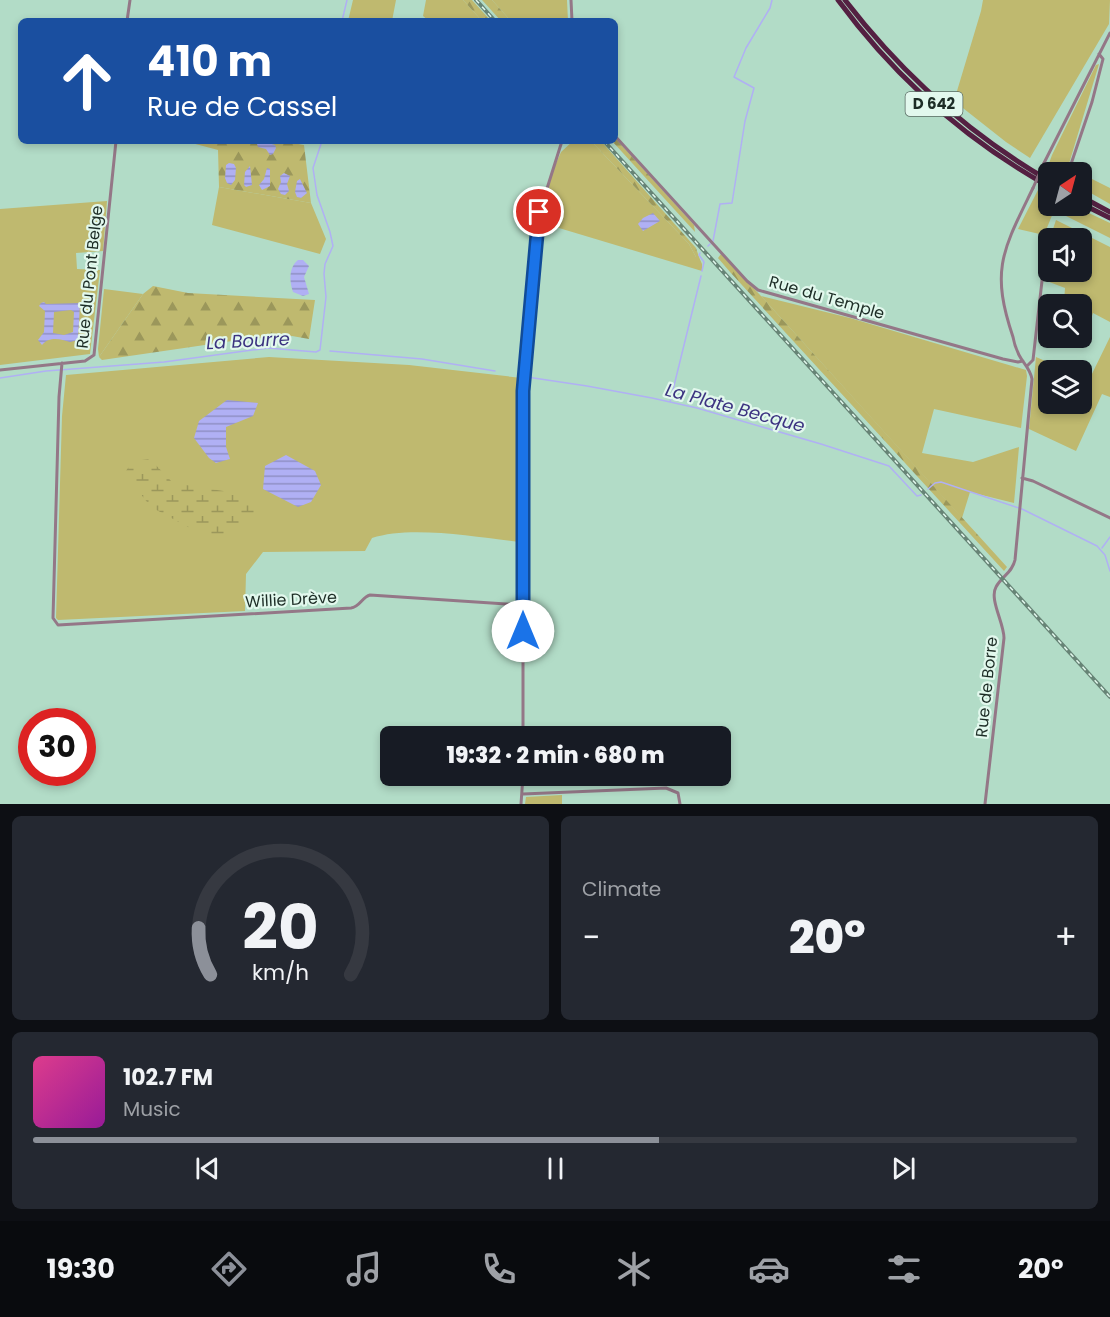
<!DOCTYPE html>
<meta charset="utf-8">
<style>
:root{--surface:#171b24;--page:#242831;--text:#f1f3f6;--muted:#9ea1a6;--line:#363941;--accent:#8c9099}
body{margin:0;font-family:Poppins,sans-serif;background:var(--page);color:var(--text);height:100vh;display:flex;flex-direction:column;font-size:22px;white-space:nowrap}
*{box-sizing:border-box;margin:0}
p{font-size:20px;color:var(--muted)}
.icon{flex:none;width:33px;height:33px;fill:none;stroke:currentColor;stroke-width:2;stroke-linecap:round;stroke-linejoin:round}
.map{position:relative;height:804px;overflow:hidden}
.drawer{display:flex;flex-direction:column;gap:12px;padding:12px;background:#0d0f14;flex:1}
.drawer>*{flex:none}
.top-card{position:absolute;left:18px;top:18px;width:600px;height:126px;border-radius:9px;box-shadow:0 3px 9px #0003;background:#1a4fa0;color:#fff;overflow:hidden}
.needle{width:39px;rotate:36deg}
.fabs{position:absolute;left:1038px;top:162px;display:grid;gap:12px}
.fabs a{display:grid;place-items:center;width:54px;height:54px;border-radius:9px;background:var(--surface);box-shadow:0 3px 9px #0003;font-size:30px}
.speed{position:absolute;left:18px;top:708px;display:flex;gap:12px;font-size:30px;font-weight:700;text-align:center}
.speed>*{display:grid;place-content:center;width:78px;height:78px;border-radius:50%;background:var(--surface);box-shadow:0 3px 9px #0003;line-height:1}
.speed .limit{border:9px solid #d22;background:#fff;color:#111}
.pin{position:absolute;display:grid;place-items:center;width:51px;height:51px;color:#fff;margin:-26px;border:3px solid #fff;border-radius:50%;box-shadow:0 2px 6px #0007}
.me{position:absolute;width:66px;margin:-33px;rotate:0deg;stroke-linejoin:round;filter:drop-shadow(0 0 4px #0008)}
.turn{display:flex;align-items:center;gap:21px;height:126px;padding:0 30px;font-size:27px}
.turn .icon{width:78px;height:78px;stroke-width:2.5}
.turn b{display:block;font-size:42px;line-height:51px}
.big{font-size:45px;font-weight:800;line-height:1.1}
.drawer .card{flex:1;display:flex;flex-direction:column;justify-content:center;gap:9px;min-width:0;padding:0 21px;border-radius:9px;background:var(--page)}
.drawer .dial{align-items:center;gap:0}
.dial svg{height:156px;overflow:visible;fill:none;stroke:var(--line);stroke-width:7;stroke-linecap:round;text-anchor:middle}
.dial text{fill:var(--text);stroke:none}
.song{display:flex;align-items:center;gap:18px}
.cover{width:72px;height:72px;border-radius:9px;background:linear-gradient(135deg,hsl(330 70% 55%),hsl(300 70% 35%))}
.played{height:6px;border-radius:3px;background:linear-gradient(90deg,var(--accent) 60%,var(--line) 60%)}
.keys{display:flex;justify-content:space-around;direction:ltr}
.heat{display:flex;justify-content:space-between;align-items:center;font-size:33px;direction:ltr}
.drawer .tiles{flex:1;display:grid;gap:12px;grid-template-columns:1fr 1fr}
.card:last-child{grid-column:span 2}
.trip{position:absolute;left:380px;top:726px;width:351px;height:60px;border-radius:9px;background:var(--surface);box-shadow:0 3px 9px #0003;font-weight:800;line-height:60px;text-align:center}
.menu{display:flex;height:96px;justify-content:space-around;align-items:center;background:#090b0e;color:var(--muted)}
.menu .icon{width:42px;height:42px}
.menu .current{color:var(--accent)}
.menu b{font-size:27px;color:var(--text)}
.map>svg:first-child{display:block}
.green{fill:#bfb96f}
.forest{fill:url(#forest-firs)}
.wetland{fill:url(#wetland-marsh)}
.water{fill:url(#water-rules);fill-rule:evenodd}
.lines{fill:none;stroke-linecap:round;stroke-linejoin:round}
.stream{stroke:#b0b0f4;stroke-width:1.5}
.minor{stroke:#947787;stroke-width:3}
.trunk{stroke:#542042;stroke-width:5}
.rail-casing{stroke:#678476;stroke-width:4}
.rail{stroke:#e2f8ed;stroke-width:1.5;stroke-dasharray:4.5;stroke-linecap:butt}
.minor-bridge{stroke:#947787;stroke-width:3}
.route-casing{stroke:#114b97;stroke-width:15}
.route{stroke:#1a73e8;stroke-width:10}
.labels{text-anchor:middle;stroke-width:4.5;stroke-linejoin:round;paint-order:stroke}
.shield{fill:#e2f8ed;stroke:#586a62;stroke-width:1.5}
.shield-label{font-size:15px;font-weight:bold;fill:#1d2d26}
.street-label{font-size:16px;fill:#1d2d26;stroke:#e2f8ed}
.water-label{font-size:18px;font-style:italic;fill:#3c3381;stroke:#e2f8ed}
</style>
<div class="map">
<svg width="1110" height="804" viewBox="0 0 1110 804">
<defs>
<pattern id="forest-firs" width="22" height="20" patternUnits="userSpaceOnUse" patternTransform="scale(1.5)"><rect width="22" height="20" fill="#bfb96f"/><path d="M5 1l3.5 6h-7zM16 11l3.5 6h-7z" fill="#9b975b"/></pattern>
<pattern id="wetland-marsh" width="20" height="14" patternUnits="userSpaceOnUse" patternTransform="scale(1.5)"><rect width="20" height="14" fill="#bfb96f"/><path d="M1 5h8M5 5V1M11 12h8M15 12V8" fill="none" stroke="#9b975b"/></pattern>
<pattern id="water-rules" width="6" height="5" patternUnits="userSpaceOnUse" patternTransform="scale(1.5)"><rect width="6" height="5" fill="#b0b0f4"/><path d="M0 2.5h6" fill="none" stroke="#8f90c5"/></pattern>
</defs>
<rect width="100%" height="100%" fill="#b2dcc7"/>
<path class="green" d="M353,0H396L392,21H348Z
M426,0H463L482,21H429L423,16Z
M492,0H567L568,21H511Z
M983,0H1110L1109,24L1030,158L1006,142L954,101L981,11Z
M1099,64L1068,167L1078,172H1053L1047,169L1052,155L1096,65Z
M573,141H591L689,244L696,257H699L702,264V271L539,222L554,168L561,152Z
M1082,174L1110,188V204L1082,188Z
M219,187L311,203L326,239L320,254L212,225Z
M1039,188L1048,193V206H1074L1110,223V238L1062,214L1053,213L1044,235L1018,229Z
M107,201L103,251L76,253L77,269L100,270L90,354L0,365V209Z
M1056,220L1110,247V322L1093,313L1088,327L1082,324V304H1048V333L1040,328L1042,300L1064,303L1065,288L1044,280L1048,248V272H1082V238H1050Z
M104,289L143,294L99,357L98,349Z
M761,296L850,318L1026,370L1027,376L1021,428L934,409L922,453L973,462L1019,447L1014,503L970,492L962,518Z
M1110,337V397L1102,394L1076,451L1029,429L1036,357L1066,370H1048V404H1082V377L1089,380Z
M269,357L409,365L522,378L519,542C478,537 410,525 372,538L365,551L263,552L246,574L245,611L58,620L56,618L62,416L66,375Z
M562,795V804H525L526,797Z"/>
<path class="forest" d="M463,0H472L491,21H482Z
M482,0H492L511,21H501Z
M615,138L694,225L695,232L612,141H615Z
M184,141H281L304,145L311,203L219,187L218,150Z
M591,141H601L696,248L699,257H696L689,244Z
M721,254L761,296L1007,567L1004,571L730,272L718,258Z
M153,286L188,293L315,300L309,339L292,336L239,340L102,360L99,357L143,294Z"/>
<path class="wetland" d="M150,459L173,483L242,494L258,505L253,523L214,541L151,507L124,473L134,461Z"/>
<path class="water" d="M262,141L275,145L276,148L273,154L270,155L266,149L258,147L257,144Z
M229,163L234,164L236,168L235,180L231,185L227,183L225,178L226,165Z
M250,166L252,185L246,187L244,185L245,172Z
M267,168L270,169V186L262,190L259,185L264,179Z
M284,173L290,176L287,184L289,191L285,195L281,194L278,189L281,182L280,176Z
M300,179L307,193L301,198L297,197L295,192L297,181Z
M653,213L660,221L643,231L638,224L643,218Z
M298,260H303L309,266L304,277L309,294L303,296L293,292C289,281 289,267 298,260Z
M44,302L46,304L80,303L78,340L70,342C61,339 49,336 42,345L38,340L44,332L45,311L39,306L41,303ZM71,310L74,312L73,332L64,335L53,333L54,312Z
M227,400L258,403L253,416L226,427V447L230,459L216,463L209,458L194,438L199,421Z
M286,455L315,471L321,485L311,502L298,507L263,489L265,466Z"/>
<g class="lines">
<path class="stream" d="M342,21L347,0
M713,241L720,204L732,203L745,121L754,88L734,77L746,48L770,8L772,0
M708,246L710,244
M700,253L699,255L704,262L702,271
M330,351L422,359L495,371
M527,377L587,386L652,398L697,408L821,444L889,466L917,496L921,495
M0,378L46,371L164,362L268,348L316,352L320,350L326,297L324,274L325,264L333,246L330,232L317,195L313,168L322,141
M670,402L701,276
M928,489L935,483L941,482L1022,509L1097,546L1105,555L1110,571
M1102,548L1110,537"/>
<path class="minor" d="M571,0L572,21
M127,21L130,0
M615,136L747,281L758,290L1003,359L1018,362L1023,361
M1044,163L1110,33
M1070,167L1092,102L1103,59L1099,54
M62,363L59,397L53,618L58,625L351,608C360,607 362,597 370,595L523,605
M1027,366L1033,360L1047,237
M0,370L85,361L94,355L116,141
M1022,478L1033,481L1110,518
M523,736V391L538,217L562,141
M523,794L666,788L678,793L680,804
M521,804L523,776
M985,804L1004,638C1004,623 989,599 996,587C1002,576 1012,573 1015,560L1032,379C1030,368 1023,363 1019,355C1016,349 1014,343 1013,337C990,269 1003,250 1033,188"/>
<path class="trunk" d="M838,0C894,76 966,140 1048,186
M845,0C901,73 969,134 1048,180
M1082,197L1110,212
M1082,204L1110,218"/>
<defs>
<path id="rail" d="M476,0L495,21
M604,141L1110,697"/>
</defs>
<use href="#rail" class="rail-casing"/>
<use href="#rail" class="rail"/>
<path class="minor-bridge" d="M1033,188L1044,163"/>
</g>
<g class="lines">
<defs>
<path id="route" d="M523,631V391L539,212"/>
</defs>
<use href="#route" class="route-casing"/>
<use href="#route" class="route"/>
</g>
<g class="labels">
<rect class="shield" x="905.5" y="92" width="57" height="24" rx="4.5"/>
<g class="shield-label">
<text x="934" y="109">D 642</text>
</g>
<g class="street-label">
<text transform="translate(89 277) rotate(-84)" y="6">Rue du Pont Belge</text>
<text transform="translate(827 297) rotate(16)" y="6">Rue du Temple</text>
<text transform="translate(291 599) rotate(-3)" y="6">Willie Drève</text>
<text transform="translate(986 687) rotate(-84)" y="6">Rue de Borre</text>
</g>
<g class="water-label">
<text transform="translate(248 341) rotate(-3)" y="6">La Bourre</text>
<text transform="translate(735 408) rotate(15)" y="6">La Plate Becque</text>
</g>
</g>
</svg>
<div class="fabs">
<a><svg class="needle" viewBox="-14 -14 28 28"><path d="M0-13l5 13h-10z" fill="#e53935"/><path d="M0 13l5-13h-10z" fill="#9ea1a6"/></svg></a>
<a><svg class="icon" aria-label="sound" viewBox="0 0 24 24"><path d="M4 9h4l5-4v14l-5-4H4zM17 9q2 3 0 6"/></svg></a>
<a><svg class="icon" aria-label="search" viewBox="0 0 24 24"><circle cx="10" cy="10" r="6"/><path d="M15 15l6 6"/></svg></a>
<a><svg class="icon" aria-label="layers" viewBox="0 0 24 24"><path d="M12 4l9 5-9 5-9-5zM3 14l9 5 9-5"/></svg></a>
</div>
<div class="speed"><div class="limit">30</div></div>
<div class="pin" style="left:539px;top:212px;background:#d93025"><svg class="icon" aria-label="arrive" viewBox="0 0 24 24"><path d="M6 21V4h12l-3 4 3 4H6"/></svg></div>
<svg class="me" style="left:523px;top:631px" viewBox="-20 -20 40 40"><circle r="19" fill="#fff"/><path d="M0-13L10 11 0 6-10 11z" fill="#1a73e8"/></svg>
<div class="trip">19:32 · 2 min · 680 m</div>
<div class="top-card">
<div class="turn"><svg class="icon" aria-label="ahead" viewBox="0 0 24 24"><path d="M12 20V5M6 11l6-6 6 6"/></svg><div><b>410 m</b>Rue de Cassel</div></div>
</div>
</div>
<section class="drawer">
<div class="tiles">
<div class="card dial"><svg viewBox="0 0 100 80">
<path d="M14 69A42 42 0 1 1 86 69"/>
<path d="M14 69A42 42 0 0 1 8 45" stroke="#8c9099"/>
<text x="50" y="56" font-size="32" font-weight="700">20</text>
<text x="50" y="72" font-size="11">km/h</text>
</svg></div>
<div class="card"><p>Climate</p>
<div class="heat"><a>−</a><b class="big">20°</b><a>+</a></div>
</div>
<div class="card">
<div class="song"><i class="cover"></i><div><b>102.7 FM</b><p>Music</p></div></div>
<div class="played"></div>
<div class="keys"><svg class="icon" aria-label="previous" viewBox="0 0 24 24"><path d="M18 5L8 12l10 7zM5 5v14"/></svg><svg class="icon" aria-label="pause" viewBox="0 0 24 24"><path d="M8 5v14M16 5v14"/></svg><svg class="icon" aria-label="next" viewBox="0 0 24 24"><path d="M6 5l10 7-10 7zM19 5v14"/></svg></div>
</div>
</div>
</section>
<nav class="menu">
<b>19:30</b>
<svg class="icon current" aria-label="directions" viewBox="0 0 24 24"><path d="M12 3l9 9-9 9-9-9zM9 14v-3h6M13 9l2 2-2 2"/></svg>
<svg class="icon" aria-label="music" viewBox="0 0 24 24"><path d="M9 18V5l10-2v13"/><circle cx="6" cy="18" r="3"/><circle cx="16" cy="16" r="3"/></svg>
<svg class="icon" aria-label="phone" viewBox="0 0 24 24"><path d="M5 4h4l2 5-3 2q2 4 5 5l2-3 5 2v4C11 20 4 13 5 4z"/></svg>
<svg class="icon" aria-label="climate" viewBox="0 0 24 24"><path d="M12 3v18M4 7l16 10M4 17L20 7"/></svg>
<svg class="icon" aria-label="car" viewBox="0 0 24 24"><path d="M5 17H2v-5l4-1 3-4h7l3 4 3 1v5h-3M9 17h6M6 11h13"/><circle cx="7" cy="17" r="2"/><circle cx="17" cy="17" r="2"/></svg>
<svg class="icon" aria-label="filters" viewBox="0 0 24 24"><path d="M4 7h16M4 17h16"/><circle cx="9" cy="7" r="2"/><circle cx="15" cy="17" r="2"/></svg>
<b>20°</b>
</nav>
